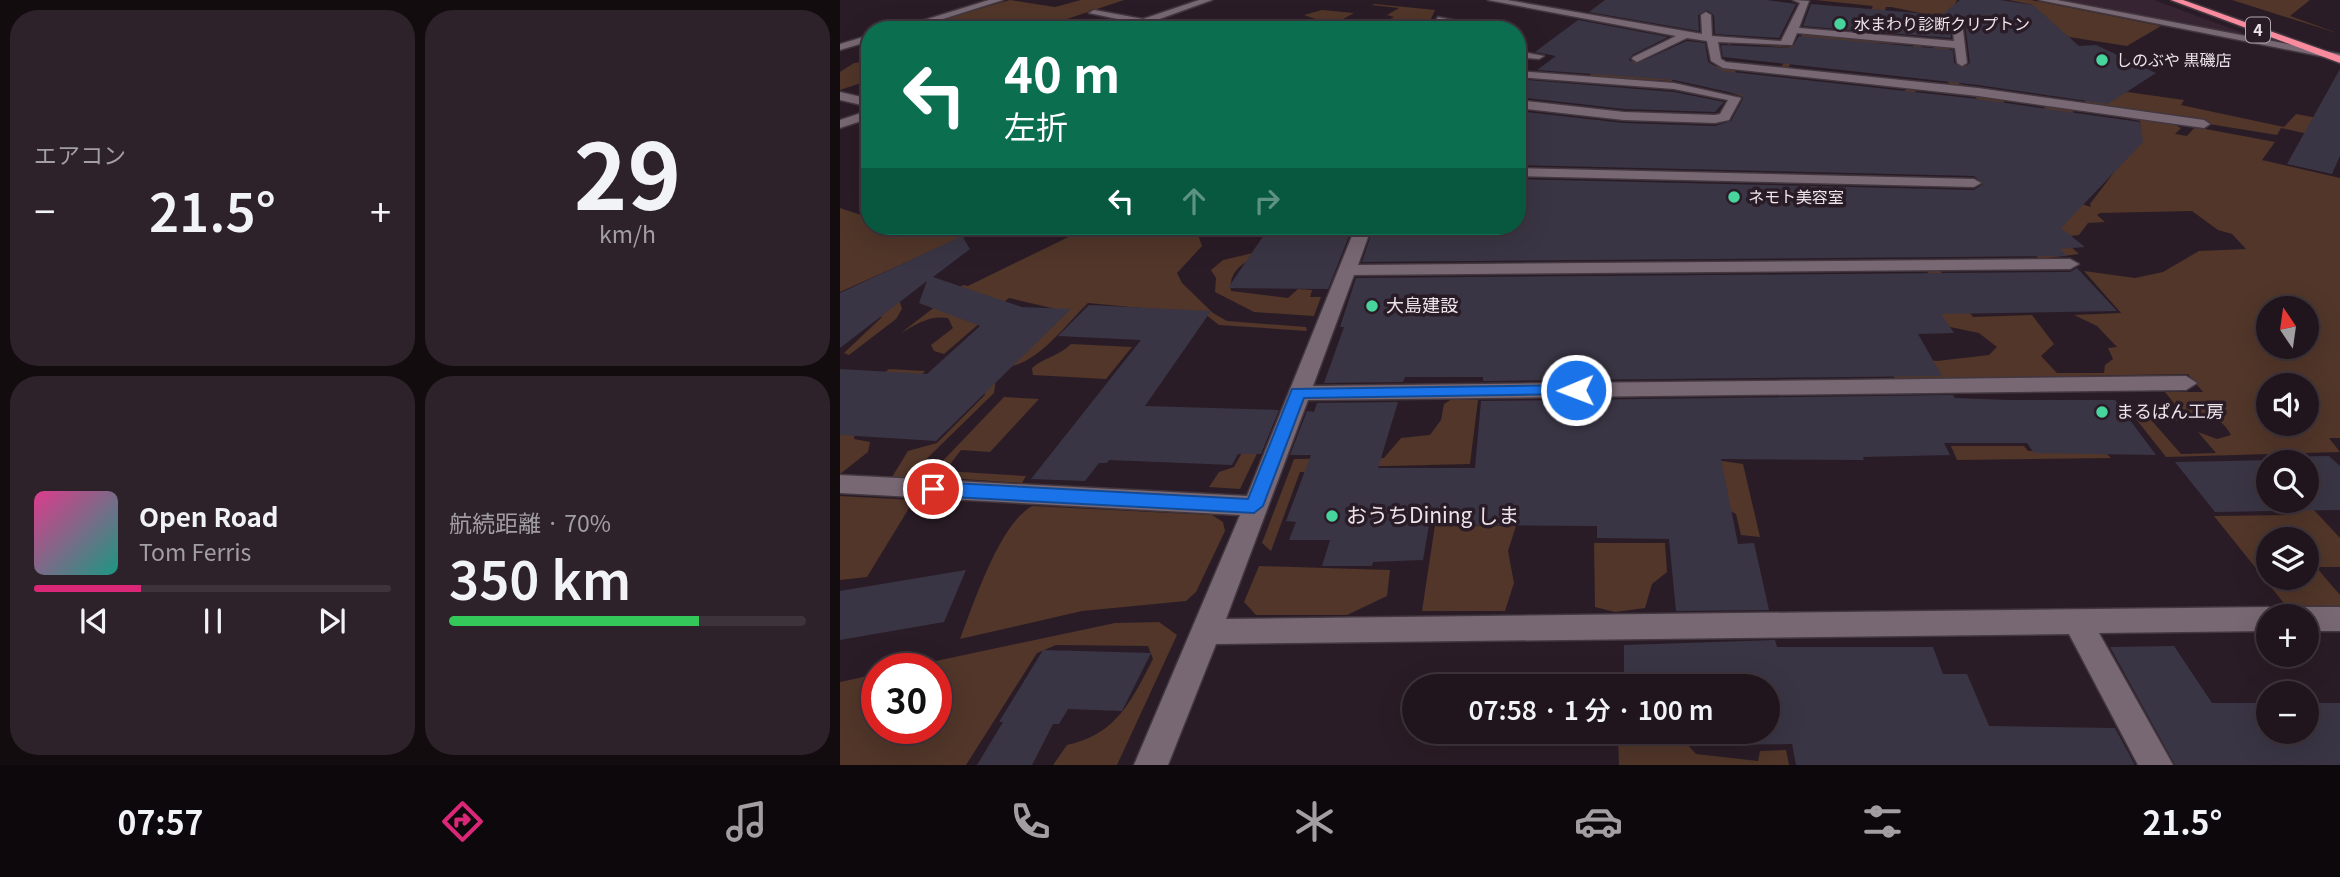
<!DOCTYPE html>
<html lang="ja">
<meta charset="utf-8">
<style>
:root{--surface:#20151c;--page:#2d2229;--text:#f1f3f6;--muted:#a29fa3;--line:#3d343b;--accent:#db2777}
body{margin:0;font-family:Georgia,"Noto Sans JP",serif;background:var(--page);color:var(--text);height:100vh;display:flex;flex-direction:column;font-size:26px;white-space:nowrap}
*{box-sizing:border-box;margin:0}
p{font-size:23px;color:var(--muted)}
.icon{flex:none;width:38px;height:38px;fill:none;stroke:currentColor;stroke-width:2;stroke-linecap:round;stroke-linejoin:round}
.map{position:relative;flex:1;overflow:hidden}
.drawer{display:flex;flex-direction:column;gap:10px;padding:10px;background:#120c0f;width:840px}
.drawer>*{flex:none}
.banner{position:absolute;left:21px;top:21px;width:665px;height:214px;border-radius:28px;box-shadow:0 7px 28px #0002,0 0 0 2px var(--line);background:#0b6e4f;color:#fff;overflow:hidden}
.needle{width:46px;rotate:347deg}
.controls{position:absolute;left:1416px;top:296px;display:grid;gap:14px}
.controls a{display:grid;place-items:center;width:63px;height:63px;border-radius:50%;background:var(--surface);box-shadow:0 7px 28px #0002,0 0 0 2px var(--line);font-size:35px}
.speed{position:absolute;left:21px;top:653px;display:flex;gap:14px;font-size:35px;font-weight:700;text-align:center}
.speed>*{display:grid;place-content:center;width:91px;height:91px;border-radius:50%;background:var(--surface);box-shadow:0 7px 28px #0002,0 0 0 2px var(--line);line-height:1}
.speed .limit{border:10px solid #d22;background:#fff;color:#111}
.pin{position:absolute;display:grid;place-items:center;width:60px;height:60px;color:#fff;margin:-30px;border:4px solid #fff;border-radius:50%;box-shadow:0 2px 7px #0007}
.me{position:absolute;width:77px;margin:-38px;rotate:269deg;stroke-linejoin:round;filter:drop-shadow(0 0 5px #0008)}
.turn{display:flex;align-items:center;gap:24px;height:147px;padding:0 28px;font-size:32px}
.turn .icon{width:91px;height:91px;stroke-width:2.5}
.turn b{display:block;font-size:49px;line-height:60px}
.lanes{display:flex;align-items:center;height:66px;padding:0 28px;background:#0003;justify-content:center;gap:35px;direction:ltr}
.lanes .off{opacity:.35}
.big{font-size:52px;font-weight:600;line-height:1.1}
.drawer .widget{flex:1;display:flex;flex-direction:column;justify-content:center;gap:10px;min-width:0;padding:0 24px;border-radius:28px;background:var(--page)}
.drawer .dial{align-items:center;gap:0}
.dial b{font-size:91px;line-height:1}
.song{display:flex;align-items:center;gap:21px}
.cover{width:84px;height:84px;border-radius:10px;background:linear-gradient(135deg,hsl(330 70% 55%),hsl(170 70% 35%))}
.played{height:7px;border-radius:4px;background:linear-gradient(90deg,var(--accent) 30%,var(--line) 30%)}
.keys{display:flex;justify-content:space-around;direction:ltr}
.heat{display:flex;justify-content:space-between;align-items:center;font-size:38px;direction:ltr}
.charge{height:10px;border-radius:5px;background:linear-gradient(90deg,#34c759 70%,var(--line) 0)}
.drawer .tiles{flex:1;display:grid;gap:10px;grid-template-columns:repeat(2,1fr)}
.trip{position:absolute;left:562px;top:674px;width:378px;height:70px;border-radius:35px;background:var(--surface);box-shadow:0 7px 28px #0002,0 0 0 2px var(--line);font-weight:600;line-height:70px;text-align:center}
.dock{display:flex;height:112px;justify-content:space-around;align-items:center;background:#0d080b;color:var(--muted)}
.dock .icon{width:49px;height:49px}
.dock .selected{color:var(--accent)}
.dock b{font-size:32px;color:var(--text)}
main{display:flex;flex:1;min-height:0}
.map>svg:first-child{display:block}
.built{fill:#372432}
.green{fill:#513629;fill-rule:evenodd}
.building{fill:#3a3544;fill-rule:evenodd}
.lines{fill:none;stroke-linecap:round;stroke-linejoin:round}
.minor-casing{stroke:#42373f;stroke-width:3}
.highway-casing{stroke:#42373f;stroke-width:3}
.minor{fill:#786874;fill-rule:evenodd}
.highway{fill:#fa8a9d;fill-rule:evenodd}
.route{fill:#1a73e8;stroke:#114b97;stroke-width:2}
.poi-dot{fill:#47d49d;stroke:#2a1c26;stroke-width:2.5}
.labels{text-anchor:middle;stroke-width:7;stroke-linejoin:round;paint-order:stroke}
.far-poi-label{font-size:16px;fill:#ede3ea;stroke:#2a1c26;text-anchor:start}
.shield{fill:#2a1c26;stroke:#b2a7af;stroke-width:2}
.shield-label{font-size:16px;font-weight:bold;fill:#ede3ea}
.poi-label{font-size:18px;fill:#ede3ea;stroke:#2a1c26;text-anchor:start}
.near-poi-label{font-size:21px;fill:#ede3ea;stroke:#2a1c26;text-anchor:start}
</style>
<main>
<section class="drawer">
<div class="tiles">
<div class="widget"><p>エアコン</p>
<div class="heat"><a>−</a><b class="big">21.5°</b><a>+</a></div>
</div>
<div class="widget dial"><b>29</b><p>km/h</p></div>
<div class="widget">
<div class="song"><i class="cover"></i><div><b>Open Road</b><p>Tom Ferris</p></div></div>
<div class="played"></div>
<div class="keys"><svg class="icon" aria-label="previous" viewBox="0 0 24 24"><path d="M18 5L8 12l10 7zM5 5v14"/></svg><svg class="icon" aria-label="pause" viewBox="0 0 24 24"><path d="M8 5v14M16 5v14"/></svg><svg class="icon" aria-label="next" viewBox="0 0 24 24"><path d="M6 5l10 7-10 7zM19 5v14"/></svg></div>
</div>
<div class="widget"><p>航続距離 · 70%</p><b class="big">350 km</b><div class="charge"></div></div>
</div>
</section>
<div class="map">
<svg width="1500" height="765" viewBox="0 0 1500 765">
<rect width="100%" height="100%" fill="#2a1c26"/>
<path class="built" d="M1221,0H1314L1403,33L1395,36Z"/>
<path class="green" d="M170,0L215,7L241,0H284L194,30H65Z
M975,0H1117L1114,6L1148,11L1154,5L1187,10L1193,5L1169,0H1191L1321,26L1287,46L1190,31L1207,80L1230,86L1134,68L1131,76L1119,75V84L1163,92L1109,85L1107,78L1075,62L1073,45L1036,43L1034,55L957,47L948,69L941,68L951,48L894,43L888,45L887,42H892L949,47L958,44L962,35L969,34L1081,44L1084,56L1095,58L1100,54L1090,44L1109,49L1112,64L1203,74L1199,64L1181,62L1175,54L1195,55L1191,42L1127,36L1125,22L1051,7H1046L1043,17L1072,20L1071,24L1001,19L1005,12L1014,8L1031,10L1033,6Z
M1392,0H1470L1450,16L1500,34Z
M535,4L595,10L589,23L554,20L589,27V30L558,24L532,30L548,24L544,22L554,17L547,15L559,8L531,5Z
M482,10L514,13C494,24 473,36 452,25L471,26L481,21L464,15Z
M801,59L842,68L866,64L895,70L899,89L1062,94L1067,88L1076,89L1072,112L1137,99L1134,96L1164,100L1162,121L1204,111L1205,105L1233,110V117L1301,134L1300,121L1252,111L1329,122L1341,128L1335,134L1347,136L1355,127L1435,142L1422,160L1500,178V438H1489L1500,452L1326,457L1296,419L1345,417L1325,392H1363L1348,374L1055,379L1051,371L1081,359L1097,361L1149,355L1157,347L1139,333L1086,322L1092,279L1086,270H1100L1133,317L1192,315L1214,344L1201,356L1217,373H1264L1265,365L1273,359L1268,348L1277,347L1257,326L1234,315L1281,313L1244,271L1295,278L1323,272L1359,251L1406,249L1392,234L1378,230L1352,211L1260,213L1257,215L1265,222L1248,223L1239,235L1220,237L1239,254L1199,259L1160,216L1199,190L1251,207L1250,204L1275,171L1221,157L909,99L833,72L832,81L749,77L753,71ZM1428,308H1466V346H1428ZM1428,385H1466V424H1428ZM1352,414C1371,416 1382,418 1391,435L1377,439L1358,432L1376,453L1341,454L1313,422L1348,420Z
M30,61V80L0,90V72L14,63Z
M1245,86L1344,100L1341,105L1444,127L1456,114L1500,122V141L1441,128L1437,135L1245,104Z
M0,208L24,216L30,214V226H152L144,232L118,239L0,292Z
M251,226H358L357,232L362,246L337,273L342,283L373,313L387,321L466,327L467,331L379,325L365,314L248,303C225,325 196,367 163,367L220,310L169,298L104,354L94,351L91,345L113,328L108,318C89,315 77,324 61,333L123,285L128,286Z
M426,250C409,261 388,267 391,291L448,298L458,289L472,290L470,297H481L474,316L414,312L375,292L376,278L371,270L383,260Z
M59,299L62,309L56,319L9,355L4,353L42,317L0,309V300Z
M231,344L292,347L266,379L193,375L192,368C205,357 219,356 231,344Z
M49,369L85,371L77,380L156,379L154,393L67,478L52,477L68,451L97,443L145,395L143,391L15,433L14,439L30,442L28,452L0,474V427L36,379Z
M772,396L776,460L868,459L903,464L920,537L901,535L896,514L881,506L844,507L834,468L756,467L752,462H722L726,439L737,422L740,405L751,397Z
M164,397L199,399L150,452L121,450L105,471L186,476L182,483L93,477L95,469Z
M612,399L638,400L630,464L505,467L495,472H460L431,551L422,543L454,459L544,458L561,438L590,435L601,420L604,404Z
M425,437L400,489L369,487L379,472L394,467L410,438Z
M1111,446H1184L1188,451H1264L1271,458L1117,460Z
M0,496L74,500L27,577L0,580Z
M192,506L372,515L383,522L385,531L356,592L346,601L242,611L120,639C134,603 159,525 192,506Z
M1454,509H1473L1500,538V567H1476L1500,595V606L1447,607L1374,516L1448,515ZM1428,539H1466V578H1428Z
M595,525L676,526L668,551L674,583L665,611H582Z
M754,543H825L827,572L812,584L805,608L775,612L755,607Z
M419,566L550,570L547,596L507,615H416L404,602Z
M319,622L337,635L277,765H213L227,745C276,735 292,700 313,659L308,646L216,645L197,653L126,765H0V682L37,674V728H96V668H63L275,623Z
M778,735L839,736L856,754L918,761L920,751L946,750L949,765H779Z"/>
<path class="building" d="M765,0H926L956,4L939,38L875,34L874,15L867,10L858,15L859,31L749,12Z
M1120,0H1160L1193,5L1239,46L1256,45L1316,73L1268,104L1138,85L883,57L881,45L952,48L959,36L1113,50L1114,63L1123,68L1130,63L1125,22L1118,17L1109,22L1111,38L963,26L971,4L1101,15Z
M738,20L828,37L792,55L789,60L796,64L847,41L865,43L868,62L883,71L1138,99L1300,122L1303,142L1221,228L1245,247L1220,249L1227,256L522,262L534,226H677V179L1134,190L1143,184L1134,176L677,165V111L784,123L875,126L891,121L903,99L902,95L834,80L697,70L716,56L695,52Z
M1500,69V156L1492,174L1447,164Z
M688,80L834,92L884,102L875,112L784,109L677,97V92Z
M430,226H513L488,289L388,288Z
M122,236L130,249L93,277L182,307L231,309L96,441L0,435V369L87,374L140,326L79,303L87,281L0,348V293Z
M1237,268L1277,311L1101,314L1114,333L1078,334L1102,376L643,381V377H565L563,382L484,383L504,327H500L516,278L1230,272Z
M249,305L371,311L305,406L439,410L421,454H398L392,465L269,460L267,463H259L245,481L191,479L301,340L218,336Z
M1113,395L1115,398L1168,400H1275L1316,455L1194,453L1187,443H1104L1110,455L1023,457L1024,460L881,459L898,544L914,543L929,610L836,611L829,539L757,538V526L589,525L583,560L533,562L532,566H482L490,540H449L456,522L446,521L471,455H450L467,411L474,412L477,403L558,402L538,468H635L641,401Z
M1489,456L1500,466V510L1375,512L1335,462L1435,460L1431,457ZM1428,462H1466V500H1428Z
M126,570L104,622L0,640V591Z
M935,640L937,647H1093L1103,674H1127L1149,726L1275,728L1295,765H956L952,744L870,745L869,732H928V686H784V645Z
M1334,646L1372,703H1428V732H1466V703H1500V765H1335L1270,647Z
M203,650L311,653L282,711L228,709L219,724H213L192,765H137L163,722H159Z"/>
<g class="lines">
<defs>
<path id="minor" d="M149,0H163L68,30H52Z
M359,0H372L289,30H274L292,22L249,13L254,10L303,19Z
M648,0H667L862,34L861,15L866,12L871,15L872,36L941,41L960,3L953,0L969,1L959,28L1114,41L1112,22L1117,19L1122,22L1127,63L1122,66L1117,63L1115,48L957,33L952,45L878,42L881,59L886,62L1138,88L1364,120L1370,124L1364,128L1138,96L883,68L871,61L867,41L847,38L797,62L792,59L793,57L836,36Z
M1199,0H1217L1500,54V60Z
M598,17L647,27L652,30H631L595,22Z
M30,35V41L0,50V44Z
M677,51L704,56L699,59L677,57Z
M677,71L834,83L901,98L889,120L875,123L784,120L677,108V100L784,112L875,115L880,114L888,100L834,89L677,77Z
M0,92L30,99V107L0,100Z
M30,110V118L0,128V120Z
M677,168L1134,179L1141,183L1134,187L677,176Z
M516,226H532L518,265L1230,259L1239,264L1230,269L514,275L473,386L1346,376L1357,383L1346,390L468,400L386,619L1428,607L1438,610L1441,616H1428V631L1259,633L1333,765H1298L1229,634L376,644L328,765H294L400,515L0,493V475L407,496Z
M1466,607H1500V631H1466V616H1453L1456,610Z"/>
<path id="highway" d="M1331,0H1343L1500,56V63Z"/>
</defs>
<use href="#minor" class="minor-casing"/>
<use href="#highway" class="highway-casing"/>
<use href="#minor" class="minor"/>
<use href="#highway" class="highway"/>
</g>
<path class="route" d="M736,385L744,390L741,394L464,398L423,506L414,513L93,496L84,489L93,482L408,499L452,389Z"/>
<g class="poi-dot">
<circle cx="1000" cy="24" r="7"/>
<circle cx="1262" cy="60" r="7"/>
<circle cx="894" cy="197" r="7"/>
<circle cx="532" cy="306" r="7"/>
<circle cx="1262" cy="412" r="7"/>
<circle cx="492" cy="516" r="7"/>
</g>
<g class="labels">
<g class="far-poi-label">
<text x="1014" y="30">水まわり診断クリプトン</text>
<text x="1276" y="66">しのぶや 黒磯店</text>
<text x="908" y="203">ネモト美容室</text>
</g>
<rect class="shield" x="1406" y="17.5" width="24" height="25" rx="5"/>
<g class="shield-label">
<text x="1418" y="36">4</text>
</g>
<g class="poi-label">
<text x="546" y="312">大島建設</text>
<text x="1276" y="418">まるぱん工房</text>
</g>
<g class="near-poi-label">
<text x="506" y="523">おうちDining しま</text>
</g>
</g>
</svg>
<div class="controls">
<a><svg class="needle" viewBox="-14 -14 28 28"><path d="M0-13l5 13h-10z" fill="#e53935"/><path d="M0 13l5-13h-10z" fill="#a29fa3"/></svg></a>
<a><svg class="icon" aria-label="sound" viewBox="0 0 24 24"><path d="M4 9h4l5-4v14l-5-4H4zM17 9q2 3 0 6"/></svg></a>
<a><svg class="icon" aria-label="search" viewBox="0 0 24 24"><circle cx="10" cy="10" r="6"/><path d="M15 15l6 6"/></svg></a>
<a><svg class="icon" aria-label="layers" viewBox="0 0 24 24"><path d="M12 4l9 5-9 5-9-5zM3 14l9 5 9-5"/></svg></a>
<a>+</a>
<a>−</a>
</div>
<div class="speed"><div class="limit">30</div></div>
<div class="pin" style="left:93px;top:489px;background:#d93025"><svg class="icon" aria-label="arrive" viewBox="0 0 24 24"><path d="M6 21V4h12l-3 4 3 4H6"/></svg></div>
<svg class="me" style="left:736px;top:390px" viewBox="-20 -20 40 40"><circle r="17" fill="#1a73e8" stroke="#fff" stroke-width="3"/><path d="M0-11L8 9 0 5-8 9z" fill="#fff"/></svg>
<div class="trip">07:58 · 1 分 · 100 m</div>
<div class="banner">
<div class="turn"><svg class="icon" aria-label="left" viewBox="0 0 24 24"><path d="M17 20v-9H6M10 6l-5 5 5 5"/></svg><div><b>40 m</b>左折</div></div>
<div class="lanes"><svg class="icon" aria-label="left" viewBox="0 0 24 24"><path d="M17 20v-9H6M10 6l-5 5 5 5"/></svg><svg class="icon off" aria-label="ahead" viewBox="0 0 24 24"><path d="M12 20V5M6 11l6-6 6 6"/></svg><svg class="icon off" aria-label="right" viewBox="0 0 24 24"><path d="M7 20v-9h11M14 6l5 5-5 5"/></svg></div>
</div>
</div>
</main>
<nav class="dock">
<b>07:57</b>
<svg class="icon selected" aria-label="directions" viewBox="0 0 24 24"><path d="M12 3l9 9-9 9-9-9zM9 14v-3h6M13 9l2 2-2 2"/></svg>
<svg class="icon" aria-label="music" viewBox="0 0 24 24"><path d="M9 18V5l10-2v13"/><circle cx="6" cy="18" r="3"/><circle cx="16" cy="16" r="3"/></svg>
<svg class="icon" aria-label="phone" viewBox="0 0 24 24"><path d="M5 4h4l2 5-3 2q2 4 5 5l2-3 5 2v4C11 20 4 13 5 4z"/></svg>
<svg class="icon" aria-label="climate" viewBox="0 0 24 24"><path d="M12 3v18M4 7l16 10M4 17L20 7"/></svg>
<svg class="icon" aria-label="car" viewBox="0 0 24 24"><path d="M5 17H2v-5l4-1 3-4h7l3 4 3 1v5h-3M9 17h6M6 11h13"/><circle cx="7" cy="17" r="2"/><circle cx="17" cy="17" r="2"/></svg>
<svg class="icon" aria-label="filters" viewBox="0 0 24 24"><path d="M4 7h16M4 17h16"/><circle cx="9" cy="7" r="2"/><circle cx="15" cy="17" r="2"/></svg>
<b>21.5°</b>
</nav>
